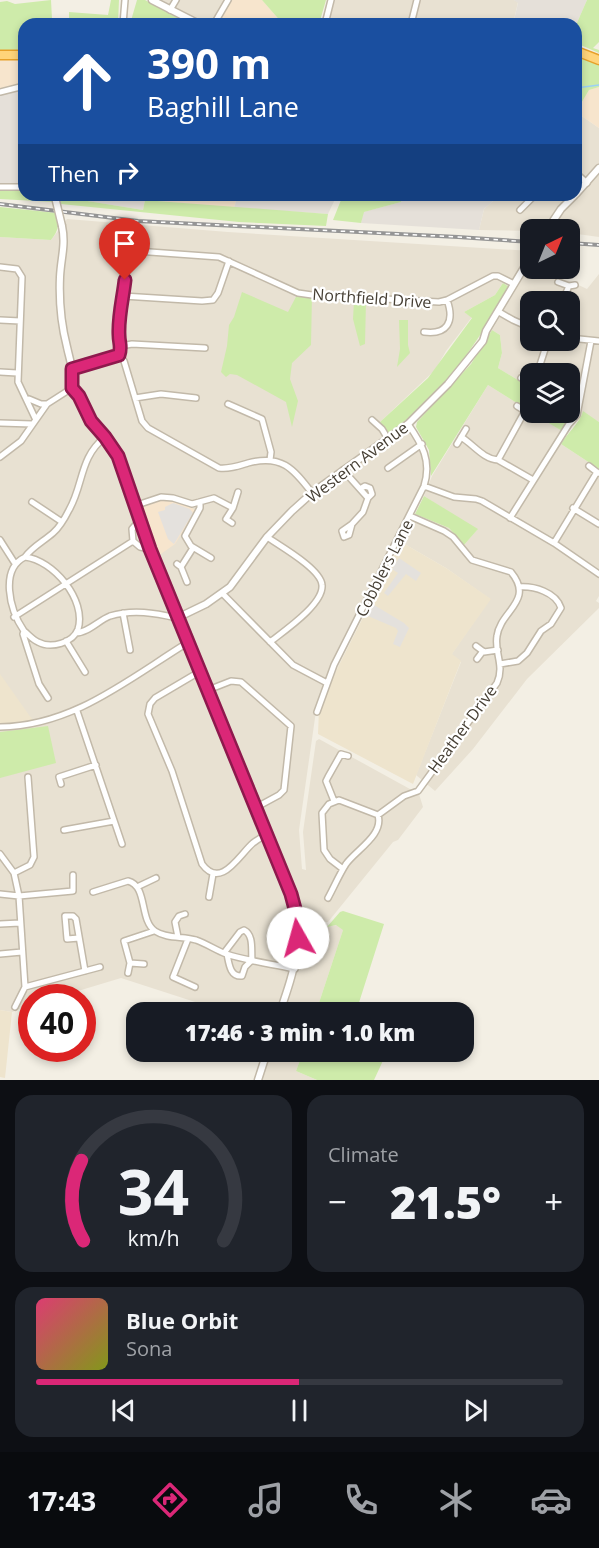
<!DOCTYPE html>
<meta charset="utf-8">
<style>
:root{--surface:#171b24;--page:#20242c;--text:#f1f3f6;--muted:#9ea1a6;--line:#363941;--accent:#db2777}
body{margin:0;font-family:"Open Sans",sans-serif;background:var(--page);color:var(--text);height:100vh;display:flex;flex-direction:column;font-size:22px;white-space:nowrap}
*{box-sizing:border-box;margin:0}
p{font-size:20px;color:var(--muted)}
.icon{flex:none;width:33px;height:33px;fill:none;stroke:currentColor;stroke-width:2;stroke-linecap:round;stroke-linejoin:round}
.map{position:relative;height:1080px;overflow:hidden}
.panel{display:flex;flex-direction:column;gap:15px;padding:15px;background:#0d0f14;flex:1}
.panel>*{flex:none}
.guide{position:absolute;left:18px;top:18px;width:564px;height:183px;border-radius:18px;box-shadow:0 3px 9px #0003;background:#1a4fa0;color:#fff;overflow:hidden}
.needle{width:39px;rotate:43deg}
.controls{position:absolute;left:520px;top:219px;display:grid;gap:12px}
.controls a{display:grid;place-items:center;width:60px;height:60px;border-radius:12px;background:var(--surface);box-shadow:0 3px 9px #0003;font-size:30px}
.speed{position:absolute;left:18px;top:984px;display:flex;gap:12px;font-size:30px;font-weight:700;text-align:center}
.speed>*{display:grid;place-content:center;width:78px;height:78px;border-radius:50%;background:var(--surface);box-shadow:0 3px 9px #0003;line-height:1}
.speed .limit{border:9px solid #d22;background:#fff;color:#111}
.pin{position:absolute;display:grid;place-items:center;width:51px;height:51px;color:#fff;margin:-62px -26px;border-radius:50% 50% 50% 0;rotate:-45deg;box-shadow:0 0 6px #0007}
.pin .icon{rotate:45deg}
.me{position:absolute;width:66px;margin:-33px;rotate:353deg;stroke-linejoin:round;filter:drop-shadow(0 0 4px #0008)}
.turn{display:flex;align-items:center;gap:21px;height:126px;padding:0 30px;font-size:27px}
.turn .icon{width:78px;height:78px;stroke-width:2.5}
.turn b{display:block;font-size:42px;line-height:51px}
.then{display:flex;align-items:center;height:57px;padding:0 30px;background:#0003;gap:12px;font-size:22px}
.big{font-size:45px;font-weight:800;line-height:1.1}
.panel .tile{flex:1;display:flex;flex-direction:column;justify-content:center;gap:9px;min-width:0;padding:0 21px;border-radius:18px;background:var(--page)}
.panel .dial{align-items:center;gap:0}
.dial svg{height:156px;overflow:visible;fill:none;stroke:var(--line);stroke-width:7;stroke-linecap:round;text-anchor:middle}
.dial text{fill:var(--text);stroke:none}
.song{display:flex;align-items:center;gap:18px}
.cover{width:72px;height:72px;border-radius:9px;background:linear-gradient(135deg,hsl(340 70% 55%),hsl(70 70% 35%))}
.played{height:6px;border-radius:3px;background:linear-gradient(90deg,var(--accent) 50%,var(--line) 50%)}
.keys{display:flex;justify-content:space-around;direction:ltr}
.heat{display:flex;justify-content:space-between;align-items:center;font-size:33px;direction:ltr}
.panel .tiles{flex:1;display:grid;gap:15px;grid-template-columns:1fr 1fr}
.tile:last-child{grid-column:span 2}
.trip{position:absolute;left:126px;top:1002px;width:348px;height:60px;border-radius:18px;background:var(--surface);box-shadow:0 3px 9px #0003;font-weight:800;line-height:60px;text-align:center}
.tab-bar{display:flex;height:96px;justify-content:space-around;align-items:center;background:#090b0e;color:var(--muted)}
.tab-bar .icon{width:42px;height:42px}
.tab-bar .selected{color:var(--accent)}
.tab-bar b{font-size:27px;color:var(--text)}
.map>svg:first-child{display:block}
.residential{fill:#e8e1d2;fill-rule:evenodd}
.commercial{fill:#f7e5cd}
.industrial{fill:#e5e0d9}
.education{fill:#eee4cd}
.green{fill:#ceebaa}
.parking{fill:#e4e1dd}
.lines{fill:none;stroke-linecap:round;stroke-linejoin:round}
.stream{stroke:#9cd1f5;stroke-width:1.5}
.minor-casing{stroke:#c2b9a9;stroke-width:8}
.tertiary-casing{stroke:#c2b9a9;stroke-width:9}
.trunk-casing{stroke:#e7a12a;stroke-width:11}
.minor{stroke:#fff;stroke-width:5}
.tertiary{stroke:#fff;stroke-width:6}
.trunk{stroke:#ffd47a;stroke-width:8}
.rail-casing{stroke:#959595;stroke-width:4}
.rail{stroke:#fff;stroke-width:1.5;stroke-dasharray:4.5;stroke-linecap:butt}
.tertiary-bridge-casing{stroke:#c2b9a9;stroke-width:9;stroke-linecap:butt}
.tertiary-bridge{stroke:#fff;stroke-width:6}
.route-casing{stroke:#8e194d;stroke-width:15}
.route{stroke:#db2777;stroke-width:10}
.labels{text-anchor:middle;stroke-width:4.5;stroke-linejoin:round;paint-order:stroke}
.street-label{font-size:16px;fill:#463f34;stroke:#fff}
</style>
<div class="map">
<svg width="599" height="1080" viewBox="0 0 599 1080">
<rect width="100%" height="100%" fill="#f3efe4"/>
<path class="residential" d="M159,0H230L217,24L201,23Z
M335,0H514L518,2L513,24H328Z
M576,112L599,128V237L570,233V230H531V231L479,230L484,209L500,195H576Z
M67,219L228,232L531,251L509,287L503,283L495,295L464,312L472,317L446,351L435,370L380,422L388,433L408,424L422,444L427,478L334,665L316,711L299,830L302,869L306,870L303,832L316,741L319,739L419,794L423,807L398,840L393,842L328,922H321L311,915L309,918L324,927L345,924L316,1012H226L121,978L58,997L32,998L31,1005L12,1012L0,1010V237L51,240Z
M527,271L570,281L587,289L599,274V422L583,412L581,418L570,412V374H531V388L498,368L502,353L500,335L492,330ZM531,302H570V340H531Z
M488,385L567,434L561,444L599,469V596L596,601L599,603V608L527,679L473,749L435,791L416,775L461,662L451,655L490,599L446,568L401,542L415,514L449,528L464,545L477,530L424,496L432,476Z
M263,1052H303L296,1071L317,1080H254Z"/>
<path class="commercial" d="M230,0H262L283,24H217Z
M0,57L24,59V82L0,90Z
M599,87V128L576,112L589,90Z
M156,195H238L234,208L157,201Z
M162,499L173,500L196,510L175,544L158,556L137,507Z"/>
<path class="industrial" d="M514,0H587L576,25L513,24L518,3Z
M24,82V187H0V90Z
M75,195H146L143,210L74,199Z
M238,195H337L328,214L234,208Z
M404,195H500L484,209L479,230L361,223L363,212L401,202Z"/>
<path class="education" d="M401,542L446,568L491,599L452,654L461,661L413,784L318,734L319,709L337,669Z
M0,674L29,715L34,721L0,725Z
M0,1010L12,1012L5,1078L0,1077Z"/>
<path class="green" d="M51,0L52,19H64L63,24H24V51L0,50V2L7,1L15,4Z
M111,0H119L118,24H69V12L108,15Z
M137,0H145L191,24H130Z
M262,0H326L319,24H283Z
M587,0H599V42L593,48L599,50V53L576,43V25Z
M576,54L599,64V87L589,90L576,112Z
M0,189L24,191V195H51L54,202L0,199Z
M59,195H75V199L143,210L146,195H156L157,201L328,214L326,226L239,222L61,204Z
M343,195H404L401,202L364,212L361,223L333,220Z
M0,207L57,213C59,225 59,230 51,240L0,237Z
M503,283L509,287C477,343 443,397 388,433L380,422L428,378L472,318L464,312L495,295Z
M242,292L288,312L298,293L312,295L311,345L292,363L290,379L298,401L292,427L286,402L237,375L230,374L226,377L221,372L227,346L229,325L234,317Z
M354,301H366L365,344L360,346L353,319Z
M399,320H408V345L410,353L397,367L400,349Z
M492,330L500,335L502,353L498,368L531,388V412L488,385L431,476L429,450L416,427L417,422L471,364Z
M583,411L599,422V469L561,444C567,433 580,423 583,411Z
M532,413H570L574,415L562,431Z
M424,496L478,529L464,545L449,528L415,514Z
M48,726L56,763L0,778V732Z
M343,911L384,924L356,1012H316L343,930L336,925L327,927L340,912Z
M303,1052H387L374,1080H317L296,1071Z"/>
<path class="parking" d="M173,503L190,509L193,513L174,544L168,539L158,512L165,510V507Z
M399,558L421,573L416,581L406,574L388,596L384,593L398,573L392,569Z
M374,605L404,623L409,628L400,647L393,644L398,631L396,628L368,616Z"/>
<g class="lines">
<path class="stream" d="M576,88L599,85"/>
<defs>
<path id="minor" d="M170,10L176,0
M123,24L125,0
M214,24L228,0
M325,24L331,0
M411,24L417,0
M0,92L24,86
M576,173L587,183
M0,187H24
M520,210L535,195
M0,267L17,269L22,277L18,382L35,418
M558,282L569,286L575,285
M123,296L202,301L213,300L218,293L229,261
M562,302L569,286
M499,312L513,320L531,328
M0,320L20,321
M424,332C447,335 455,322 447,300
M570,338L599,341
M121,346L132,344L205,348
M119,355L124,361L142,421L148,428L219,468C230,469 238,466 248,463C281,454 293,468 312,493
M72,369L119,355C123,347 119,340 119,331C120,315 124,268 130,255L136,251L219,257L298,293L312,295L439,302L447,300L493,276H498L514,284
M0,372L17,373
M537,374L548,340
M521,378L531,383
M135,398L161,394L196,398
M29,399L41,404H47
M228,404L262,419L271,452L270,460
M517,406L530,414
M372,420L382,429L388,439
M0,423L32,424
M461,437C473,444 483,459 498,460L533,480
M457,444L466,429
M0,457L21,441L47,404L72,388
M498,460L525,411
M589,466L598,473
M388,468L422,444
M343,470L368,498L363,512L352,524L349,535L344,537L342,531L352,524
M424,486L454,497L476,499L482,501L554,543L599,574
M360,489L365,486L370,488L372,494L368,498
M32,502L62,522
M200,502V508L185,536L191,546L211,558
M134,506L161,497L173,498L192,504L214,498L233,508L238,492
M573,508L599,524
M510,518L569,424L577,415L591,341
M139,521L132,529L133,541L140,547L150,549
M232,523L226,519L233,508
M267,537C280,546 321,569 322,585C324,604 284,631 270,642
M0,540L14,562
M554,543L597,472
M25,557C32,547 44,541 53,533C60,527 65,518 69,510C84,484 79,458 105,437
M177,564L181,567L187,582
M181,567L193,548
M223,594L293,665L327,683
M123,613L130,650
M14,617L133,541
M24,631C28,634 33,640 38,642C51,649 73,643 78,629C87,600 53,560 25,557C0,569 9,609 24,631L23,634L39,684L48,698
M76,633C88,633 99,620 110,616C133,609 155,613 177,618
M66,641L85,672
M476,646L484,652L498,650
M477,659L483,651
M500,664L518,661L527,653L541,631L551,624L561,608C556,592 534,586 519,587
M199,672L155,698L150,704L148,714L172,771L202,864C221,890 239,855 253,843C257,840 262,837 265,835
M208,690L231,681L241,682L291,726L284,790L279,795L255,808
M77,711L122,844
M317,712L334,665L424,486C432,461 422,444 408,424
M0,727C73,726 127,680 187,643
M61,784L59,777L96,765
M334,801L326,781L328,777L341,754L348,756
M64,830L114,821
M0,854L14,873L19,896L25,987L15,1007
M343,869L330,859L324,850L322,813L329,804L339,800L378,815
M14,873L30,865L34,857L28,777
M137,887L156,878
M93,892L128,881C148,886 139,920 155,931C167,939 183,936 196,940C207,944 216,950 226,954C248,961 272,964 295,969
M0,894L19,896L73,891V875
M209,897L213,874
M328,898C334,887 339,875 346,864C356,850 384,835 378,815L404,796L418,791L497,683C505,665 494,653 497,636C500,611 535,601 511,572L472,560L453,537L444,531L410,516
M0,924L20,923
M178,937L175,922L179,916L185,914
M79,938L67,939L65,916H73L76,919L85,971
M188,939L173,977L195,987
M224,953L240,932L244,930C254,935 251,950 252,960L245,967L242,976C230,977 229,964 227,954
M0,954L22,952
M144,964L130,963L124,941L154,931
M128,973L130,963
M25,987L100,967"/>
<path id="tertiary" d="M152,0L199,24
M576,194L599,168
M62,226C66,245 61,257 60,277C59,300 61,324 67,347C70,361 75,374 72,388L79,396L91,421L105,437L118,456L150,549L291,894C304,942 295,968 280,1012
M547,230L561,209L575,195
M177,618L206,604L230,587L267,537L292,511L312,493L408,424L448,384L483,341L486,331L531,256
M258,1080L267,1052"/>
<path id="trunk" d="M576,51L599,60
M0,55H24"/>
</defs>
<use href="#minor" class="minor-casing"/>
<use href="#tertiary" class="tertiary-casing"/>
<use href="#trunk" class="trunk-casing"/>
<use href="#minor" class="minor"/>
<use href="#tertiary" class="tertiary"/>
<use href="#trunk" class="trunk"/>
<defs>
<path id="rail" d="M0,204L138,221L458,237L531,242
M570,243L599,245"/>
</defs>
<use href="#rail" class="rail-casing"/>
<use href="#rail" class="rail"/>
<defs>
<path id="tertiary-bridge" d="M55,197L62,226"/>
</defs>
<use href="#tertiary-bridge" class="tertiary-bridge-casing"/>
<use href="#tertiary-bridge" class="tertiary-bridge"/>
</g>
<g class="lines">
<defs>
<path id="route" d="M125,280C123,298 118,317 119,335C119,343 122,347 119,355L72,369V388L79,396L91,421L105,437L118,456L150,549L291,894L295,909L298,938"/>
</defs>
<use href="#route" class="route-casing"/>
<use href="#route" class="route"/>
</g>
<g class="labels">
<g class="street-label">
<text transform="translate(372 298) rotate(4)" y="6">Northfield Drive</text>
<text transform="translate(357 462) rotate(-37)" y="6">Western Avenue</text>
<text transform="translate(384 568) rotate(-63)" y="6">Cobblers Lane</text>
<text transform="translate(462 729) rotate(-54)" y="6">Heather Drive</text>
</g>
</g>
</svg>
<div class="controls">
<a><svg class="needle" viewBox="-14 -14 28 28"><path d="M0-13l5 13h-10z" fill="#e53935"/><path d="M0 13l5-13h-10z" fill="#9ea1a6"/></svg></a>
<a><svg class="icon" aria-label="search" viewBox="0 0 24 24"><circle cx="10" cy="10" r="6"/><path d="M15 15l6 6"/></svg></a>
<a><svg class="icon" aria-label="layers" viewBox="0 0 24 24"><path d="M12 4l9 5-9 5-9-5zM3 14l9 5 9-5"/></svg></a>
</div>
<div class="speed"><div class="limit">40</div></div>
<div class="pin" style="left:125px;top:280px;background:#d93025"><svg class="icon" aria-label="arrive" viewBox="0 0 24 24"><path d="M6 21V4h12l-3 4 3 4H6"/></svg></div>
<svg class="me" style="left:298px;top:938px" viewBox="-20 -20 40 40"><circle r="19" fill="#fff"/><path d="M0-13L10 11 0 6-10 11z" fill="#db2777"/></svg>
<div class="trip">17:46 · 3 min · 1.0 km</div>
<div class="guide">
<div class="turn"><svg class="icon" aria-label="ahead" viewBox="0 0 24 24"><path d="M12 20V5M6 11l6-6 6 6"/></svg><div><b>390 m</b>Baghill Lane</div></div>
<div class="then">Then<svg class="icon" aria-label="right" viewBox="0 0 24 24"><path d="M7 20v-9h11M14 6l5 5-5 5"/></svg></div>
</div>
</div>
<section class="panel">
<div class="tiles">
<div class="tile dial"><svg viewBox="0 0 100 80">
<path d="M14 69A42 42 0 1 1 86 69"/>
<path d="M14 69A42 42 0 0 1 13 28" stroke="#db2777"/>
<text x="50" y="56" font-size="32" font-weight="700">34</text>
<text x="50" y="72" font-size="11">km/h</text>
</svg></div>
<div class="tile"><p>Climate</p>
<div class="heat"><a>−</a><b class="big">21.5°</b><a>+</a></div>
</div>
<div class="tile">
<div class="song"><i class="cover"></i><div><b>Blue Orbit</b><p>Sona</p></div></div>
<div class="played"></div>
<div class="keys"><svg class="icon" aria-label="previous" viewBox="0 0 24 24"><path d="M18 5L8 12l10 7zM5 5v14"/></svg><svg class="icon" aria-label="pause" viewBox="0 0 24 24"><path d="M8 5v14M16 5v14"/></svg><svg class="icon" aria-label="next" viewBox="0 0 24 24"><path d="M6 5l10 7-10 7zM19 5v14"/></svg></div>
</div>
</div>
</section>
<nav class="tab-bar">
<b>17:43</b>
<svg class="icon selected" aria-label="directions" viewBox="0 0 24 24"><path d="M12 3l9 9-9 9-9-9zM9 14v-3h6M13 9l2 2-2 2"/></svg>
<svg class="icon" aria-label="music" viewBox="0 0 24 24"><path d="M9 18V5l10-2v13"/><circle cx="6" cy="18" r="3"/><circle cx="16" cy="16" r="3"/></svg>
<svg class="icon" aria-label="phone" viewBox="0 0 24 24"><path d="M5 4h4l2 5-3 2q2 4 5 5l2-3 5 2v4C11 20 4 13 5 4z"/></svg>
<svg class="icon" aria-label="climate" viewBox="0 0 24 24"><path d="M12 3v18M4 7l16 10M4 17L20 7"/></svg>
<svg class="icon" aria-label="car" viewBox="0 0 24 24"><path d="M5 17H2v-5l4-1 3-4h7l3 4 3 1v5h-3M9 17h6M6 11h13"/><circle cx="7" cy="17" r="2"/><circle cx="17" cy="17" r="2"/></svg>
</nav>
